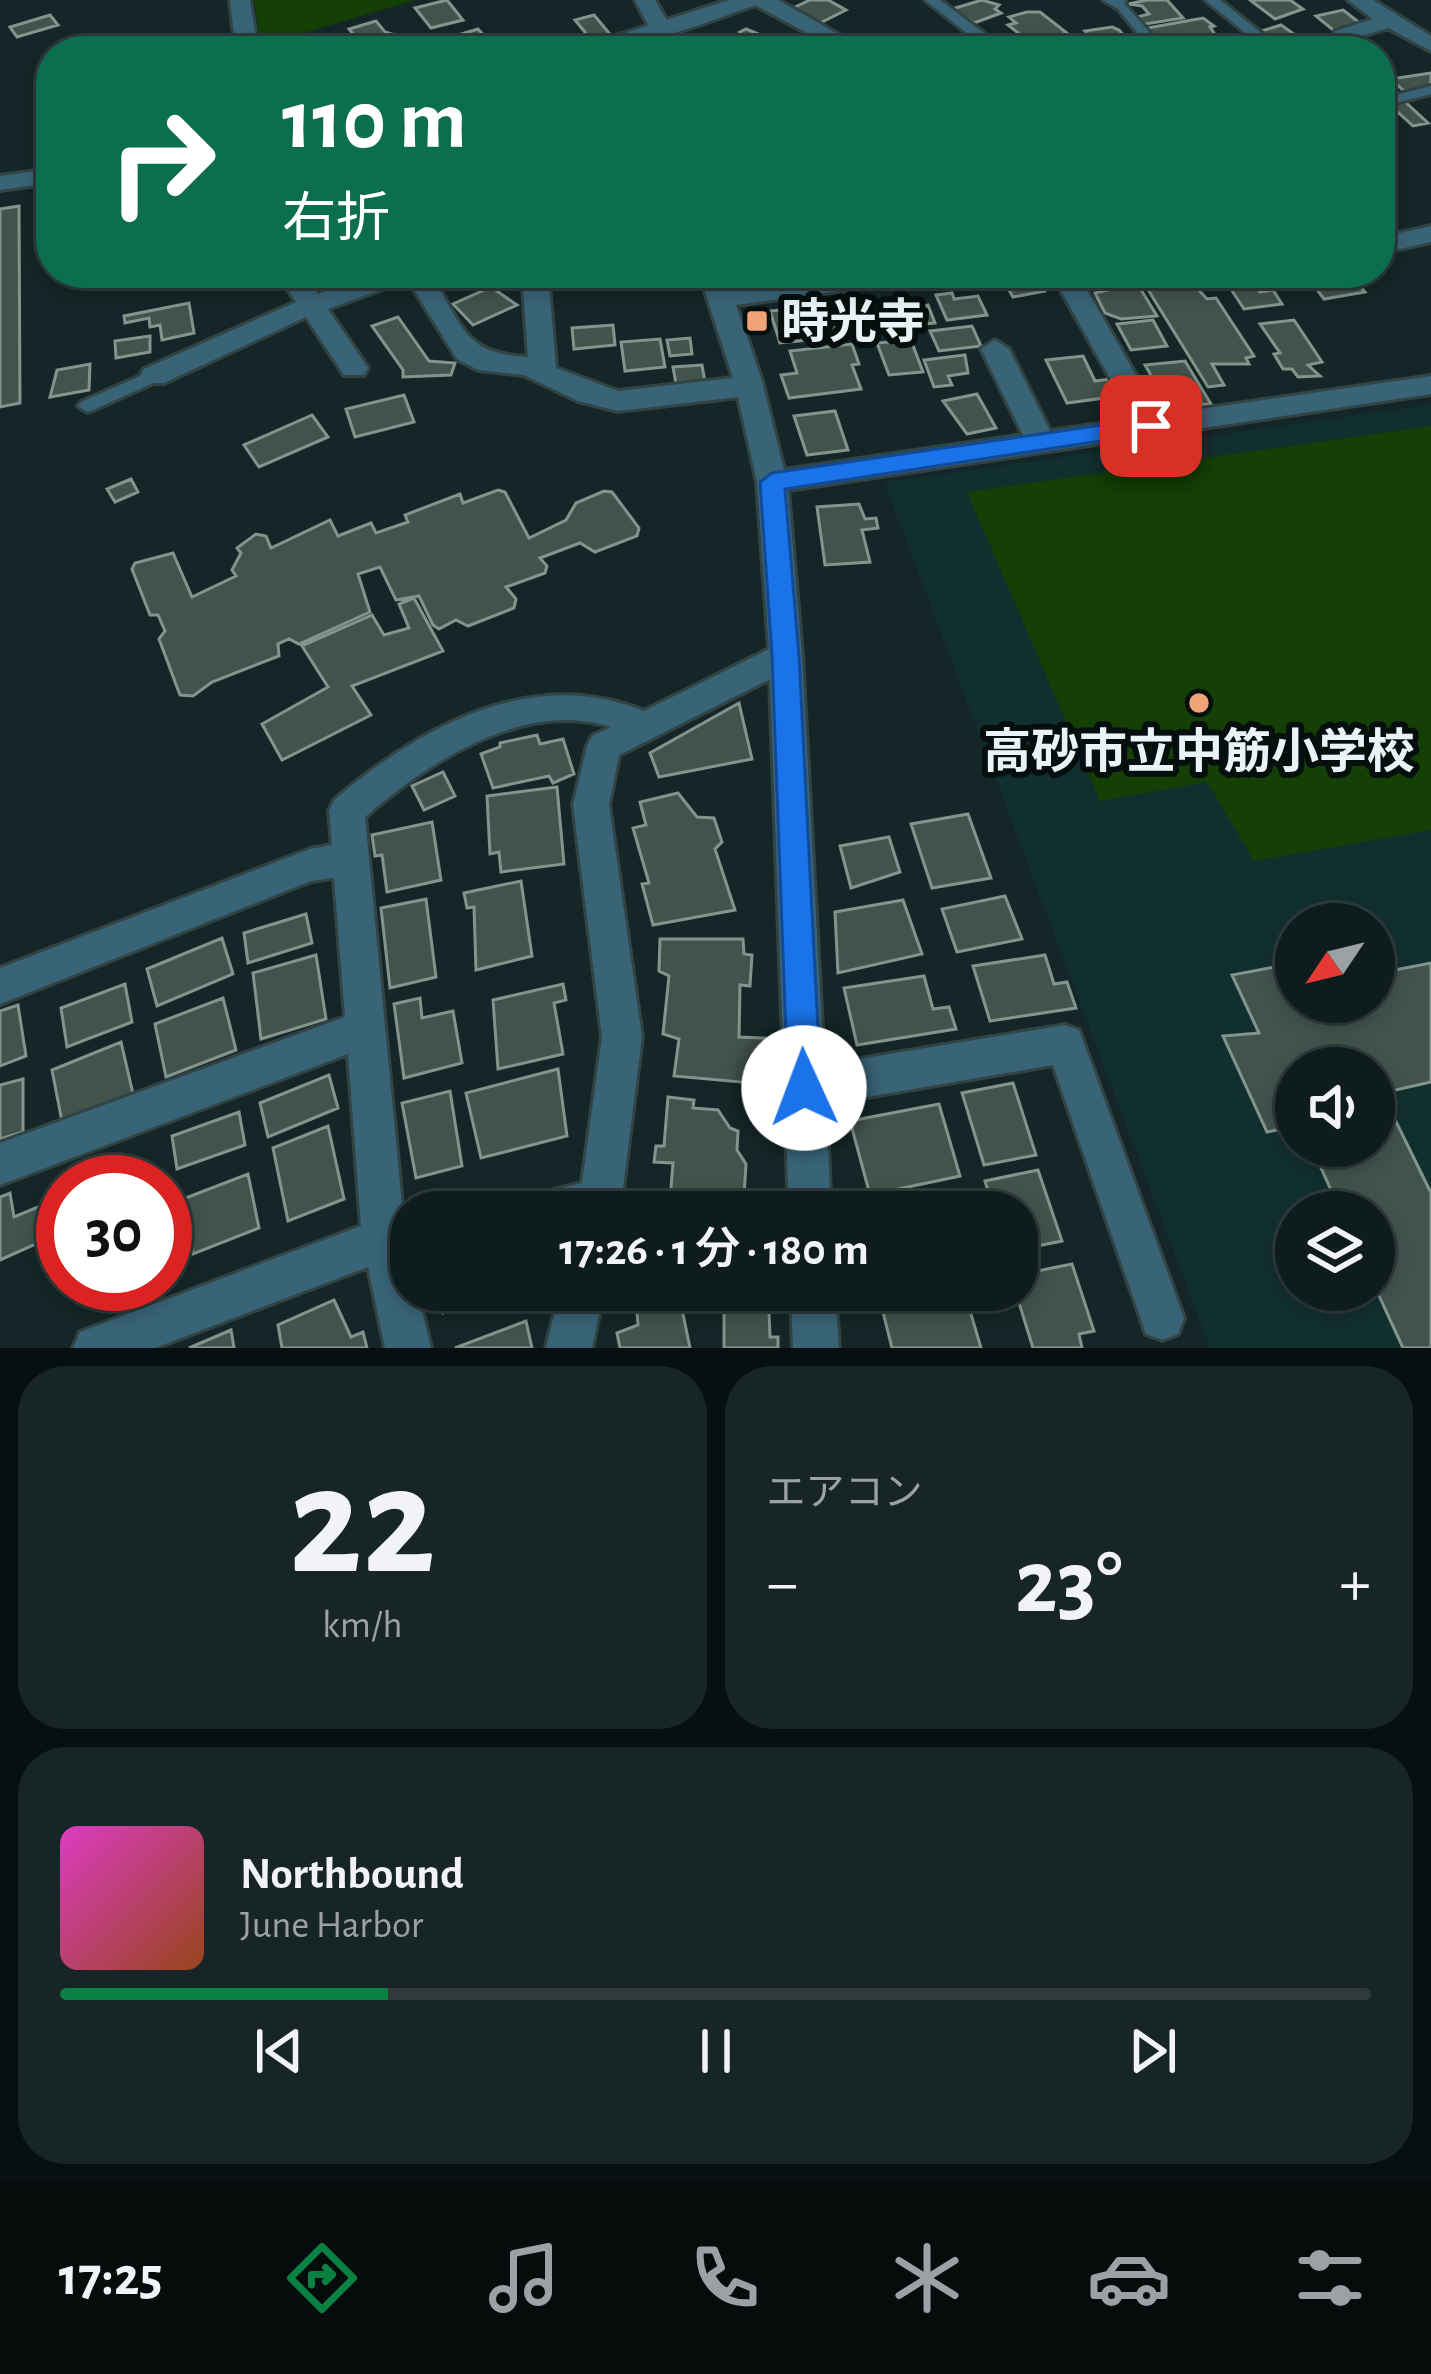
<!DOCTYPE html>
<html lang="ja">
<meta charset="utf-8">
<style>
:root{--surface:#0f1c1d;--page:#182526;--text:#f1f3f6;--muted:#9ba1a4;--line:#2f3a3b;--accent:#0b8043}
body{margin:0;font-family:"Alegreya Sans","Noto Sans JP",sans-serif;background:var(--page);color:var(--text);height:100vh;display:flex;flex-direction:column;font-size:45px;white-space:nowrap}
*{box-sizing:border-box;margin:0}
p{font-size:39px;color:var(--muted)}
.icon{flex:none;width:66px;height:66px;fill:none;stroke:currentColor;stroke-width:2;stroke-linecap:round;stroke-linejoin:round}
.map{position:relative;height:1348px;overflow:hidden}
.side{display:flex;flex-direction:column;gap:18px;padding:18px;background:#080f10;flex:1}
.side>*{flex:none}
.hud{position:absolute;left:36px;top:36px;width:1359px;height:252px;border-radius:48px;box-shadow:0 6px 18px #0003,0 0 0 3px var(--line);background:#0b6e4f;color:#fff;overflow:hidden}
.needle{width:78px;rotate:235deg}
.buttons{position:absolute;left:1275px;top:903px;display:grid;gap:24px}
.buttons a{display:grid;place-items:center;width:120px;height:120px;border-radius:50%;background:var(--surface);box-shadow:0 6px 18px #0003,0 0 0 3px var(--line);font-size:60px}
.speed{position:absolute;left:36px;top:1155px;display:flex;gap:24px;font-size:60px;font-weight:700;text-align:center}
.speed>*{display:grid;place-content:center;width:156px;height:156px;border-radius:50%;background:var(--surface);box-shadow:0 6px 18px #0003,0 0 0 3px var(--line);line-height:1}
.speed .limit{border:18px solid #d22;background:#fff;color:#111}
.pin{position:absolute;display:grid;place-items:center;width:102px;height:102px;color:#fff;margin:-51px;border-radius:24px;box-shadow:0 6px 18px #0006}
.me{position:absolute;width:132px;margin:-66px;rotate:358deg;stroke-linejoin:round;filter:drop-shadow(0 0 9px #0008)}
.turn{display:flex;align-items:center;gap:42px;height:252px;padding:0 48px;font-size:54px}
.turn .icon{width:156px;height:156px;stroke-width:2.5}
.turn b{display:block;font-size:84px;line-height:102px}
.big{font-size:90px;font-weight:600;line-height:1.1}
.side .tile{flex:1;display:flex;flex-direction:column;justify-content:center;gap:18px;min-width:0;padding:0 42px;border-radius:48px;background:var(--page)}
.side .dial{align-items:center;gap:0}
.dial b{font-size:156px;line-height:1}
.song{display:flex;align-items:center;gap:36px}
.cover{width:144px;height:144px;border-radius:18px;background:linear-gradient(135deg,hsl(310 70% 55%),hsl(20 70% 35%))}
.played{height:12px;border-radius:6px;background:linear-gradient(90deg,var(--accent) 25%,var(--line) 25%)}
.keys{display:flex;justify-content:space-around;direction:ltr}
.heat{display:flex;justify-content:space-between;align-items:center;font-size:66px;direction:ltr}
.side .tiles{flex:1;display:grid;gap:18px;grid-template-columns:1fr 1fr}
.tile:last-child{grid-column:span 2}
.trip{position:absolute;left:390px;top:1191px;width:648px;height:120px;border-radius:48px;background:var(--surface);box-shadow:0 6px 18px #0003,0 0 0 3px var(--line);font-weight:600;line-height:120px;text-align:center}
.dock{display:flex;height:192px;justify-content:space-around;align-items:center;background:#060b0c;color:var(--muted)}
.dock .icon{width:84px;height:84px}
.dock .selected{color:var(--accent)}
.dock b{font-size:54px;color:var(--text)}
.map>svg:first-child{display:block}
.built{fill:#122f30;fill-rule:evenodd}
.green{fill:#143f05}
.building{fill:#42534c;stroke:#82958d;stroke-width:3}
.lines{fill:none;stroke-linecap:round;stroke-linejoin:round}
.service-casing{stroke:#324344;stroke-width:6}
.minor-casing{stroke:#324344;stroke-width:6}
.tertiary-casing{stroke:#324344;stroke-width:6}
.service{fill:#396477;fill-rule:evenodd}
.minor{fill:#396477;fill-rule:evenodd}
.tertiary{fill:#396477;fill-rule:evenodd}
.route{fill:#1a73e8;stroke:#114b97;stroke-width:3}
.poi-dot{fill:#efa377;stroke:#060e0e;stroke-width:4.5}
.labels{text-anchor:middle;stroke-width:12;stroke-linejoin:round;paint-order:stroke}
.poi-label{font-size:48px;font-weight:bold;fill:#e8f4f4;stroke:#060e0e;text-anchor:start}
</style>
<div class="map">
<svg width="1431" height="1348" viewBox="0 0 1431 1348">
<rect width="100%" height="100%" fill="#142627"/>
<path class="built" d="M1431,405V1348H1210L884,482ZM1296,924H1374V1002H1296ZM1296,1068H1374V1146H1296ZM1296,1212H1374V1290H1296Z"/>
<path class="green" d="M254,0H415L261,46Z
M1431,426V830L1254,861L1207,782L1100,801L967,492Z"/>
<path class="building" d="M447,0L463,20L431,28L415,8Z
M810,0H828L846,10L820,23L793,8Z
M982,0L999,5L995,9L1001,13L974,23L952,9Z
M1147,0H1167L1183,18L1139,25L1133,18L1149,14L1142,6L1128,4Z
M1250,0H1290L1303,9L1275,19Z
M1343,10L1361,24L1333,30L1316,16Z
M1027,12H1040L1067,33L1031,43L1008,25L1016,23L1009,17Z
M50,15L58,25L17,37L10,27Z
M594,15L609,33L589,37L575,20Z
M1203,18L1214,26L1210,27L1216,36L1159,47L1142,29Z
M376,21L385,32L405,38L410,45L402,47L406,51H367L349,29Z
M1281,25L1304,41L1300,44L1305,48L1283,51L1258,32Z
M1112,27L1119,30L1135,48L1107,51L1085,31Z
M478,29L496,49L451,51L441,40Z
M746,29L800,51H773L740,32Z
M1076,37L1087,47L1098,45L1103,51H1048L1041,43Z
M1431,73V88L1405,92L1391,79Z
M1402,99L1428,123L1413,126L1389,104Z
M19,206L20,403L0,407V209Z
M317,273H366L367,275L325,287Z
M999,273H1044L1048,280L1043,282L1045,291L1013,297Z
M1142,273H1183L1207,299L1216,298L1254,356L1246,358L1249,364H1212L1224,385L1208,387L1147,288L1150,287Z
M1349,273L1365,292L1324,299L1307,276Z
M1250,277L1260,292L1273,290L1282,304L1244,309L1225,280Z
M1137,283L1157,316L1121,319L1105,313L1095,293Z
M491,287L517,305L473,325L453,304Z
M952,293L954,299L978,296L987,315L947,320L936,295Z
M839,301L850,331L822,334L813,304Z
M189,303L194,333L162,340L160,325L150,327L149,318L125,323L124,316Z
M928,305L935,323L887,328L882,315Z
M800,308L809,340L780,343L770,311Z
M398,317L429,361L455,363L451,375L403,377V370L372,326Z
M1153,320L1167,346L1131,350L1117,324Z
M1294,320L1322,362L1308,365L1320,376L1298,377L1292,369H1283L1274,354L1280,353L1260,324Z
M613,325L615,345L574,349L572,328Z
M972,326L981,346L939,351L930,331Z
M150,336V352L116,358L115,341Z
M690,338L692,354L670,356L667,340Z
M660,339L665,367L625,371L621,342Z
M911,340L923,372L889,375L877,343Z
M852,344L859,364L852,365L861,389L789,398L781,375L797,373L790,351Z
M965,355L968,373L948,376L952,385L934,387L924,360Z
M1083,356L1095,381L1110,379L1119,396L1067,403L1046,360Z
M1185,361L1211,404L1169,406L1145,365Z
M90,364L89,390L50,397L57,370Z
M702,365L705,382L676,384L673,367Z
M977,394L996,428L967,434L943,401Z
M404,395L414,422L355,437L346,409Z
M835,411L848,450L807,455L794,416Z
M312,415L328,437L259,467L244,445Z
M131,479L138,492L115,502L107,489Z
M498,490L505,492L529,538L566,520L576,503L604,491L612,492L639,528L637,536L595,552L580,543L540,558L547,566L545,573L506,587L516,599L514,608L468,626L456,620L439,629L433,625L419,596L396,600L380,567L358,574L370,612L299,644L289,639L278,644L279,656L212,682L193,696L180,695L159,639L165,631L158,615H150L132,569L135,563L173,553L192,597L236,576L232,570L241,553L237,548L256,534L266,536L271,548L330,520L338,536L371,523L376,533L408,522L405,515L460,494L463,503Z
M859,504L865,519L876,518L878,528L862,530L870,562L825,565L817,507Z
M414,598L443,651L352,686L371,715L282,760L262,724L328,687L302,646L372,615L384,635L409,628L399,604Z
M739,703L752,759L659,777L650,753Z
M537,735L540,744L563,739L574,774L553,783L549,776L493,788L481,754L500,747V743Z
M443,772L455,796L424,810L412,786Z
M557,787L564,864L501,872L499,852L490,854L487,796Z
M678,793L697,817L714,818L722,842L715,849L735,910L653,925L642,884L649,883L633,828L646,825L640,802Z
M968,814L991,878L932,888L911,824Z
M432,822L441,880L387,892L382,855L375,856L372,835Z
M889,837L900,872L851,888L840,846Z
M521,881L532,956L476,970L474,907L467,908L464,893Z
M1005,896L1022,939L957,952L942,909Z
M426,899L436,977L390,988L381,908Z
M903,900L922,954L838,973L835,912Z
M306,914L312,943L248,963L244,933Z
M222,938L233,974L157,1006L147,969Z
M660,939H743L744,954L752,955L750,986L740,985L739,1037L765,1038L763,1084L674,1076L679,1039L663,1034L669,976L659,971Z
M316,955L326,1019L261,1039L253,973Z
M1045,955L1054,984L1067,982L1076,1008L990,1021L973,966Z
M1296,963V1002H1374V974L1431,963V1082L1382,1093L1431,1193V1348H1403L1374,1285V1212H1341L1311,1146H1374V1068H1296V1126L1267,1132L1223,1036L1259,1033L1232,975Z
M924,976L933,1009L949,1007L956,1029L857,1045L844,988Z
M125,984L132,1022L67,1047L61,1008Z
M563,984L566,1000L554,1003L563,1054L498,1069L493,1000Z
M223,998L236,1050L166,1077L155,1024Z
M420,998L422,1018L453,1011L462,1063L404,1078L394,1004Z
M18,1005L26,1056L0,1066V1011Z
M121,1042L134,1098L63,1127L52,1070Z
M558,1069L567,1136L481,1158L466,1093Z
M329,1075L338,1108L268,1137L260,1103Z
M23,1079V1132L0,1139V1085Z
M1013,1083L1036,1155L984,1165L962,1093Z
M450,1091L462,1166L416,1178L402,1103Z
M668,1097L694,1100L693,1108L718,1110L730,1128L738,1131L737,1150L746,1164L743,1212H669L673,1163L654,1162L656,1146H664Z
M939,1104L960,1176L870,1195L850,1121Z
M239,1112L245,1145L177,1169L172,1136Z
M328,1126L344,1199L288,1221L273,1148Z
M120,1154L125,1180L143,1172L144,1182H78L76,1173Z
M1038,1170L1062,1241L1017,1250V1212H994L985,1181Z
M248,1174L259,1228L193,1254L183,1199Z
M10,1193L14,1217L45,1204L51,1237L0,1260V1197Z
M1072,1264L1094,1331L1079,1334L1082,1348H1033L1015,1290L1017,1275Z
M89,1284H147L94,1308Z
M437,1290H498L443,1313Z
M635,1290H678L690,1348H620L617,1333L638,1325Z
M724,1290H776V1312H769L770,1337H778V1348H724Z
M928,1290H964L981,1348H892L880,1300Z
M334,1300L351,1337L363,1332L367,1348H282L278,1325Z
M526,1321L532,1348H455Z
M231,1330L234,1348H189Z"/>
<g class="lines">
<defs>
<path id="service" d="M925,0H940L985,34L987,37L978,51H968L966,48L973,38Z
M1111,0H1121L1166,51H1152Z
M1205,0H1220L1284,51H1268Z
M1431,86V94L1380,107V99Z
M154,370L160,372V380L93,410L87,412L78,406L81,402Z"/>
<path id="minor" d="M230,0H250L258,51H236Z
M729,0H778L868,51H841L755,5C694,27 634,51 568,51Z
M1103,0H1125L1126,2L1116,8Z
M1348,0H1373L1431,36V51L1388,28L1343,42L1335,41V31L1373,19Z
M966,44L988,46L991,51H955Z
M51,169V183L0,190V176Z
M1431,226V242L1400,249L1380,247V231L1400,233Z
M277,273H303L318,294L377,273H430C463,325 462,354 528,357L522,273H548L556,368L618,391L733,378L699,273H725L730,289L850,273H924L911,281L736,305L762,381L784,470L1023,435L981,349L995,340L1009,349L1050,431L1133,419L1051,273H1077L1159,415L1431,376V394L788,490L802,656L824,1065L1065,1025L1079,1030L1184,1318L1178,1334L1162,1340L1146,1334L1053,1065L826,1104L831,1212H789L770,679L619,755L609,805L642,1037L620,1212H520L526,1197L582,1183L602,1037L573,805L587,746L592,736L611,727C524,699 428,762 365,817L403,1215L411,1213V1290H417L431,1348H385L368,1267L155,1348H73L80,1332L361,1226L348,1054L0,1185V1143L345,1017L334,878L311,881L0,1004V968L310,849L332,845L329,811L334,800C420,727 531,665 644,711L769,649L757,482L738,397L618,411L578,401L524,375L478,370L457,359L408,280L328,309L368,368L364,375H344L306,317L164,383H144L140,376L144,369L296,302Z
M1279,273H1305L1306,274L1293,282Z
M560,1290H604L592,1348H546Z
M791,1290H835L839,1348H793Z"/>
<path id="tertiary" d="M635,0H655L673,31L670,36H654Z"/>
</defs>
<use href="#service" class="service-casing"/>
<use href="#minor" class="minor-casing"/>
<use href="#tertiary" class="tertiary-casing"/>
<use href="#service" class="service"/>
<use href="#minor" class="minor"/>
<use href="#tertiary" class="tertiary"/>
</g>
<path class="route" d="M1151,418L1163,426L1160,432L785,489L799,656L821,1088L816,1100L804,1105L792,1100L788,1088L772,656L760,482L772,473Z"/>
<g class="poi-dot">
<rect x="745" y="309" width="24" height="24" rx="6"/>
<circle cx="1199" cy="703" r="12"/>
</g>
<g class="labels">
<g class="poi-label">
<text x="781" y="338">時光寺</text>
<text x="1199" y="768" text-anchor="middle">高砂市立中筋小学校</text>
</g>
</g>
</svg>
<div class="buttons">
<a><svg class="needle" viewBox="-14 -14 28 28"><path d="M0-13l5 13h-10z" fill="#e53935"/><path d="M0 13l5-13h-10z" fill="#9ba1a4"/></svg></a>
<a><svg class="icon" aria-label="sound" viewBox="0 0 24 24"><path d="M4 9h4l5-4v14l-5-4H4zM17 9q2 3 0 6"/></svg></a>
<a><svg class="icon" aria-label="layers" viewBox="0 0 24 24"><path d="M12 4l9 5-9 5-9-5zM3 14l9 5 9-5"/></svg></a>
</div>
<div class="speed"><div class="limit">30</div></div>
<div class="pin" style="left:1151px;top:426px;background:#d93025"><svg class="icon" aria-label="arrive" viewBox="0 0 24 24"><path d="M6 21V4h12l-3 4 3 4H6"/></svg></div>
<svg class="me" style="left:804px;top:1088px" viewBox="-20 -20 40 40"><circle r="19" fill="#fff"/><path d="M0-13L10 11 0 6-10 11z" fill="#1a73e8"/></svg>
<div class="trip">17:26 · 1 分 · 180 m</div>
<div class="hud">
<div class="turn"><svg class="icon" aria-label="right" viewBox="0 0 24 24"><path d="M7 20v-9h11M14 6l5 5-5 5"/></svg><div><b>110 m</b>右折</div></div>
</div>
</div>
<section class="side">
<div class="tiles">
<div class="tile dial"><b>22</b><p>km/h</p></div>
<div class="tile"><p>エアコン</p>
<div class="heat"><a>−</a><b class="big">23°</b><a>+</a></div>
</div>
<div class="tile">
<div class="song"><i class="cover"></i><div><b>Northbound</b><p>June Harbor</p></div></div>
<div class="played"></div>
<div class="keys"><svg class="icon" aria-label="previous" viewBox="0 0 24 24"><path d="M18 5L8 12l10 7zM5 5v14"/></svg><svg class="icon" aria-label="pause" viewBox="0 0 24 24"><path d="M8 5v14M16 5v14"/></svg><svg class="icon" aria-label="next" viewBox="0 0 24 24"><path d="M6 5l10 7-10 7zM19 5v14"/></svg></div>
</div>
</div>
</section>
<nav class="dock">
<b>17:25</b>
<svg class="icon selected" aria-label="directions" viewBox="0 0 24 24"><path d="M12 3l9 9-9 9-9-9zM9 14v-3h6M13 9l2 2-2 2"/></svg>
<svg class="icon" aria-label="music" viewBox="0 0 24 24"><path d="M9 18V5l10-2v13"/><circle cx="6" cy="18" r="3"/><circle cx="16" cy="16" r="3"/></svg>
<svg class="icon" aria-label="phone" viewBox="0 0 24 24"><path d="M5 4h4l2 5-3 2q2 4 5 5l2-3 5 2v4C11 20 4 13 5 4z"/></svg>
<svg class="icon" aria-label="climate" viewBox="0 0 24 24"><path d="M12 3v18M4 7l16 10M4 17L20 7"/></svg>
<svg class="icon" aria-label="car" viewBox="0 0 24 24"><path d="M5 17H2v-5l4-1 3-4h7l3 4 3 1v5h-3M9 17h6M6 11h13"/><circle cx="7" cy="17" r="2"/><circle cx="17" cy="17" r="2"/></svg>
<svg class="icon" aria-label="filters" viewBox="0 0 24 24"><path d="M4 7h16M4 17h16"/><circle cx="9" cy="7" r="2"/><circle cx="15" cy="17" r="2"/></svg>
</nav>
